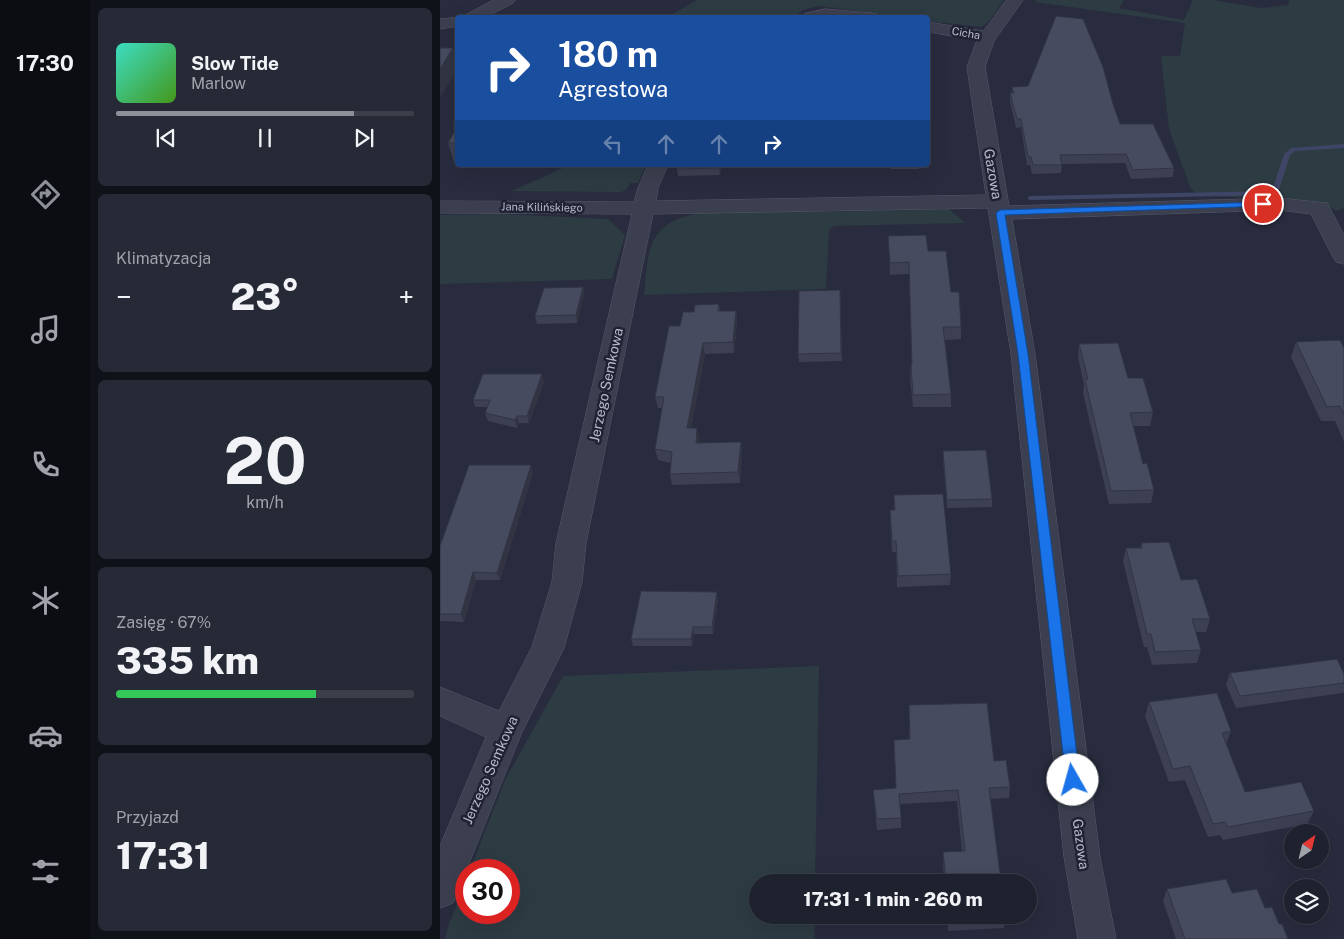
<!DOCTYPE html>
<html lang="pl">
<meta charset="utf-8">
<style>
:root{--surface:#1e212e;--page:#262936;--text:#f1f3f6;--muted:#a1a3aa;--line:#3c3e4a;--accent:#8c9099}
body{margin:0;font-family:"Public Sans",sans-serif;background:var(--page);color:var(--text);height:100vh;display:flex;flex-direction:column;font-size:19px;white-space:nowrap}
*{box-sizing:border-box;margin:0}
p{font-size:16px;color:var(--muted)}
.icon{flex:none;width:28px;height:28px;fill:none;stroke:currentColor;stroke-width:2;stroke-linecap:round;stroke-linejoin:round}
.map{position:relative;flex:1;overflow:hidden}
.sheet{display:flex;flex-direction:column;gap:8px;padding:8px;background:#101219;width:350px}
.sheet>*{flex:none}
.guide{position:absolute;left:15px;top:15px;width:475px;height:152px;border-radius:5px;box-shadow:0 5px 20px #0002,0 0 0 1px var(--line);background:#1a4fa0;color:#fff;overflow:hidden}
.needle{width:32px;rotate:35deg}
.fabs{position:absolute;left:844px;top:824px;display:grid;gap:10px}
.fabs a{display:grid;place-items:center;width:45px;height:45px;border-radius:50%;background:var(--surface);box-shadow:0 5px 20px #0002,0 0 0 1px var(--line);font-size:25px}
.speed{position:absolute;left:15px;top:859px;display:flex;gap:10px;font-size:25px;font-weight:700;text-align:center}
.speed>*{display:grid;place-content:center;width:65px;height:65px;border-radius:50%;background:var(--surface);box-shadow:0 5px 20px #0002,0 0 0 1px var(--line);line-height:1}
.speed .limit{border:8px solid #d22;background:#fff;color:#111}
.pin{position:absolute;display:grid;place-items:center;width:42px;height:42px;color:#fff;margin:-21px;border:2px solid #fff;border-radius:50%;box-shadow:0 1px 5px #0007}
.me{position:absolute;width:55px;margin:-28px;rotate:353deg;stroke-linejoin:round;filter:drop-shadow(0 0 4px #0008)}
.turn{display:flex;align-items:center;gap:18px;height:105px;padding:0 20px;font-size:22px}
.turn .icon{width:65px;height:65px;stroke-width:2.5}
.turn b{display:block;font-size:35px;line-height:42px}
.lanes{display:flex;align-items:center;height:48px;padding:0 20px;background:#0003;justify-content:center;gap:25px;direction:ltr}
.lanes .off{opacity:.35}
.big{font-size:38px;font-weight:800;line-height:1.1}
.sheet .widget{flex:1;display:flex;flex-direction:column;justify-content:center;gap:8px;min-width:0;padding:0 18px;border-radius:8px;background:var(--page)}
.sheet .dial{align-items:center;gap:0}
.dial b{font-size:65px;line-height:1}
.song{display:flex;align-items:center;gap:15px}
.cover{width:60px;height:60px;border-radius:8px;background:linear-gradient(135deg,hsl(170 70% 55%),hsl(100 70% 35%))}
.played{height:5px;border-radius:2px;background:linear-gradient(90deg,var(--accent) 80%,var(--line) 80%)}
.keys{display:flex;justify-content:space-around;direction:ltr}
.heat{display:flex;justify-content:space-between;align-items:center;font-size:28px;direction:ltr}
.charge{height:8px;border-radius:4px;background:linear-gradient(90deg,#34c759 67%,var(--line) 0)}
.trip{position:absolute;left:309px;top:874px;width:288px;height:50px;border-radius:25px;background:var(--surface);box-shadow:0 5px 20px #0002,0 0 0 1px var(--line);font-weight:800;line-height:50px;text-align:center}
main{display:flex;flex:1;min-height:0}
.tabs{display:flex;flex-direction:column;width:90px;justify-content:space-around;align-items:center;background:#0c0d12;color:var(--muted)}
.tabs .icon{width:35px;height:35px}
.tabs .active{color:var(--accent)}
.tabs b{font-size:22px;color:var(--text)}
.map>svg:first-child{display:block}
.green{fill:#2d3b43}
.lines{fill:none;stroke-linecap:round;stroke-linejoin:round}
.stream{fill:#3f4566;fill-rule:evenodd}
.street-casing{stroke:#565a69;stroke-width:1}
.street{fill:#3c3f4f;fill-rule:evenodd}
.wall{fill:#3d4053}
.shaded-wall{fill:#323443}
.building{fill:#474b60;stroke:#323443}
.route{fill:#1a73e8;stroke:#114b97}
.labels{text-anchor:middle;stroke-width:5;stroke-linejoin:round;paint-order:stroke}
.far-street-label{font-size:11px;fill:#b8bac9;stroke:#202334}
.street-label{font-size:14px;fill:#b8bac9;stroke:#202334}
</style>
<main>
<nav class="tabs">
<b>17:30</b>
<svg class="icon active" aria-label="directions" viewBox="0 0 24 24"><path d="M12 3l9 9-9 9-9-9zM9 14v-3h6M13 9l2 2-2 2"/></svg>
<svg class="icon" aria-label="music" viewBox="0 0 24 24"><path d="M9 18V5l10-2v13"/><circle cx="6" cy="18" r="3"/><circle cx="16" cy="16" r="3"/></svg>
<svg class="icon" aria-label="phone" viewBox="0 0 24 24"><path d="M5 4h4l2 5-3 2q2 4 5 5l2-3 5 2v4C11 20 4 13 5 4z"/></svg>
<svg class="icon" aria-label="climate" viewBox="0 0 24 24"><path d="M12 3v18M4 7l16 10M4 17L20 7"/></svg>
<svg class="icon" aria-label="car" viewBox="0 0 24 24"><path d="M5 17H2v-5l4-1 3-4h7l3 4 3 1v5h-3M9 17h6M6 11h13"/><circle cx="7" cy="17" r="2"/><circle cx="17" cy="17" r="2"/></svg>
<svg class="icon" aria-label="filters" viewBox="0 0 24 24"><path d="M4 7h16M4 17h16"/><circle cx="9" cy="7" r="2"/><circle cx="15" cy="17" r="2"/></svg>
</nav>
<section class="sheet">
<div class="widget">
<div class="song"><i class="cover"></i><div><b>Slow Tide</b><p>Marlow</p></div></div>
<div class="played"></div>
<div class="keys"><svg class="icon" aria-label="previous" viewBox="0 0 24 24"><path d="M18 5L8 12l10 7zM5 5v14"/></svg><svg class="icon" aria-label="pause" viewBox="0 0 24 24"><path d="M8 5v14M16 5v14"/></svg><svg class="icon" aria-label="next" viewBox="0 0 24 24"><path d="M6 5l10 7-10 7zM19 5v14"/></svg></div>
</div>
<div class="widget"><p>Klimatyzacja</p>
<div class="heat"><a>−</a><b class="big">23°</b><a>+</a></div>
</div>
<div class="widget dial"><b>20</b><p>km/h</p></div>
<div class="widget"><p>Zasięg · 67%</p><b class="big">335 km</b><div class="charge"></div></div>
<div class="widget"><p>Przyjazd</p><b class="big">17:31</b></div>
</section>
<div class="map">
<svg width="904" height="939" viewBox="0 0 904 939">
<rect width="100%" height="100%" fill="#282c3e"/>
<path class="green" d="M257,0H564L550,20L542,27L488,21V18L465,17L379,6L363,10L353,17H227Z
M596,0H684L679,8L744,20L753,0H773L821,8L848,5L850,0H904V208L897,211L880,202L853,199L757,196L750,187L729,129L721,56H740L745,23L595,2Z
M129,165H206L198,183H190L187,189L181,192L72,191Z
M509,209L525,223L394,226L389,230L386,289L204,295C207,271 205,240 227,225C258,202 344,213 384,212C425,211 467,210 509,209Z
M64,214L168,219L185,235L172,279L0,284V215Z
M379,666L375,882H318V915H375L374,939H5L8,927L26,880V912H69V870H30L65,780L123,676Z"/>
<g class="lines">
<path class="stream" d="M904,144V148L855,151L850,155L839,190L836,194L834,195L590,200L587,198L590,196L832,191L844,154L851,148Z"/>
<defs>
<path id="street" d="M54,0H75L73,3L44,18H18V26L0,29V19L21,17Z
M567,0H583L554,41L545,67L569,206L839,198L887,203L904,235V264L896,262L893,257L871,214L839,210L572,219L595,354L660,857L676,939H638L624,857L571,354L548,208L213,214L146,543L142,582L124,648L82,732L13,903L0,908V846L46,737L0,716V687L59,711L92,647L112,582L116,543L192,214L0,213V201L194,202L198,188L208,165H228L218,188L216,201L546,195L527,67L537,40L488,32V22L543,31Z
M385,9L431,13L437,14L439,18H362L364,14Z"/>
</defs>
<use href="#street" class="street-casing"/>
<use href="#street" class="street"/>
</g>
<path class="wall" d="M572,87L673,104L680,124L734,168L733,177L691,179L685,163L622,164L621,173L592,174L590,165H587L581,127L576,128L570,101V93H572Z
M18,126V163L14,162L8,143Z
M282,165L280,175L238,176L237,169Z
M450,165H479V169H451Z
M448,236L488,251L511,292L521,327V339L505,340L511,394V407H473L470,377L471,365H472L469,274L450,275Z
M143,287L144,294L137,323L97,324L95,316Z
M400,290L402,361L359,362L358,354Z
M279,304L280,311H296L297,322L294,353L265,354L251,428L259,439V443L301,442L302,453L300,483L232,485L230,474L231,463L218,460L215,449L222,408H218L215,397L240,326L254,312Z
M856,342L904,348V442L895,421H881L851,357Z
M639,344L688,378L713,412L710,426H693L703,464L714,490L711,503L669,504L643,393L644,385L638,357Z
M104,382L89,423H79L77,428L48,421L45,413L47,407H35L33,400Z
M503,451L552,499V507L507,508L503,459Z
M93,473L60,580H36L24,622L0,621V546Z
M454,495L511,574L510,585L457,587L456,552H452L450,521V510H454Z
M701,543L741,580L770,619L766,632H755L761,650L757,663L712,665L707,647H704L683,561L686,548H700Z
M278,599L273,634H254L252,646H193L191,639Z
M790,673L904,674V691L903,693L796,708L786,685Z
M709,702L791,731L786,744L805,792L874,811L867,824L783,840L780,835L768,837L745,780L729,782L705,716Z
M469,705L554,761L570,787L569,798L550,799L561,882H504L503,862V852L522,851L517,801L460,804L461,818V828L437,830L434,801L433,790L456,788L454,740L469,739Z
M727,889L792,893L825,908L839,924L848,939H736L723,901Z
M507,915H565L566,918L564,928L508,931Z"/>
<path class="shaded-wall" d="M13,48L18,64V68L0,97V69Z
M280,165H282L280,175L279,168Z
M143,287L144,294L137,323L136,315Z
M296,311L297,322L294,353L293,342Z
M263,343L265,354L249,439L247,428Z
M102,374L104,382L89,423L87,416Z
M77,416L79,423L77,428L75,420Z
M257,428L259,439L257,454L256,443Z
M301,442L302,453L300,483L298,472Z
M91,465L93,473L60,580L57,573Z
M33,572L36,580L24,622L21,614Z
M277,592L278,599L273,634L272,627Z
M253,627L254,634L252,646L251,639Z"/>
<path class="building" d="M616,16L643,19L663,67L673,104L680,124H713L734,168L693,170L686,154L620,155L622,165H593L591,157H588L581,119H577L570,93H574L572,87L588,86Z
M0,48H13L0,69Z
M18,126V143H8Z
M238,165H280L279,168L237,169Z
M486,235L488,251H506L511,292H519L521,327H503L511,394L473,395L471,365H472L469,262L450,263L448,236Z
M143,287L136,315L95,316L104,288Z
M400,290L401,353L358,354L359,291Z
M279,304L278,311H296L293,342L263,343L247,428H257L256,443L301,442L298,472L230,474L232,452L215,449L224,397H215L229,326H240L243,312H254L255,305Z
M900,340L904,348V415L900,406L887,407L856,342Z
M678,343L688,378H703L713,412L690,413L703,464L707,463L714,490L671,491L645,380L648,379L639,344Z
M43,374H102L87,416H77L75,420L45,413L50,400H33Z
M546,450L552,499L507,500L503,451Z
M29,465H91L57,573L33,572L21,614H0V546Z
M503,494L511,574L458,576L456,541H452L450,510H455L454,495Z
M729,542L741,580L757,579L770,619H752L761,650L715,652L711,634H707L686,548H702L701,543Z
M201,591L277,592L272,627H253L251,639H191Z
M897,659L904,674V683L800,696L790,673Z
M777,693L791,731L782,733L805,792L861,782L874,811L788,827L785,822L773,824L750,766L733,769L709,702Z
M547,703L554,761L566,760L570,787L549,788L561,882H506L503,852L525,851L518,790L459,794L461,818L437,819L433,790L456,788L454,740L470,739L469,705Z
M786,879L792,893L817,889L825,908L832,907L839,924H842L848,939H745L727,889Z
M508,915H565L566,918L509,921Z"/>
<path class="route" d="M823,202L827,204L826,206L565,215L588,354L640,780L638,785L633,786L628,785L626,780L578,354L556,213L560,210Z"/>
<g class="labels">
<g class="far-street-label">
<text transform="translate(526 33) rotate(10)" y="4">Cicha</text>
<text transform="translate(102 207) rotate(1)" y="4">Jana Kilińskiego</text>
</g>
<g class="street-label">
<text transform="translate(553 174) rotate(80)" y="5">Gazowa</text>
<text transform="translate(166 385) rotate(-78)" y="5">Jerzego Semkowa</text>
<text transform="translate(50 770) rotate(-66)" y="5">Jerzego Semkowa</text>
<text transform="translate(641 844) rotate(82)" y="5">Gazowa</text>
</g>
</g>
</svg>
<div class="fabs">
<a><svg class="needle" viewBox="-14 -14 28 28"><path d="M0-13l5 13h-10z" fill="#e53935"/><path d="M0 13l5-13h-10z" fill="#a1a3aa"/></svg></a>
<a><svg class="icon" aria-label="layers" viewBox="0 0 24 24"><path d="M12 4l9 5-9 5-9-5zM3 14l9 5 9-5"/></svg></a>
</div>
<div class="speed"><div class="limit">30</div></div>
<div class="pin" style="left:823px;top:204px;background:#d93025"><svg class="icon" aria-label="arrive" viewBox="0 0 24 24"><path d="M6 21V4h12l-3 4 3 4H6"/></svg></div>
<svg class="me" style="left:633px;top:780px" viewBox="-20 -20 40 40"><circle r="19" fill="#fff"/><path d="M0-13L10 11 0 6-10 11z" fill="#1a73e8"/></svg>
<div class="trip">17:31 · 1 min · 260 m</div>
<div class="guide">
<div class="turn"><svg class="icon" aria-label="right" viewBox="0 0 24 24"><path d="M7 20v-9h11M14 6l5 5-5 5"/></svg><div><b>180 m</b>Agrestowa</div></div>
<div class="lanes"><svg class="icon off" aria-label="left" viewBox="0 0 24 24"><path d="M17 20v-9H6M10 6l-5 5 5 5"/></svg><svg class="icon off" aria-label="ahead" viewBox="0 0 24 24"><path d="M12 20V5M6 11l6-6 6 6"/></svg><svg class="icon off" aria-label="ahead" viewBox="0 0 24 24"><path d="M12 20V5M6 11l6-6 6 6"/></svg><svg class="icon" aria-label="right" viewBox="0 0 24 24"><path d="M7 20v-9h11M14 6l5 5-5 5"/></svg></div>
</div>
</div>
</main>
